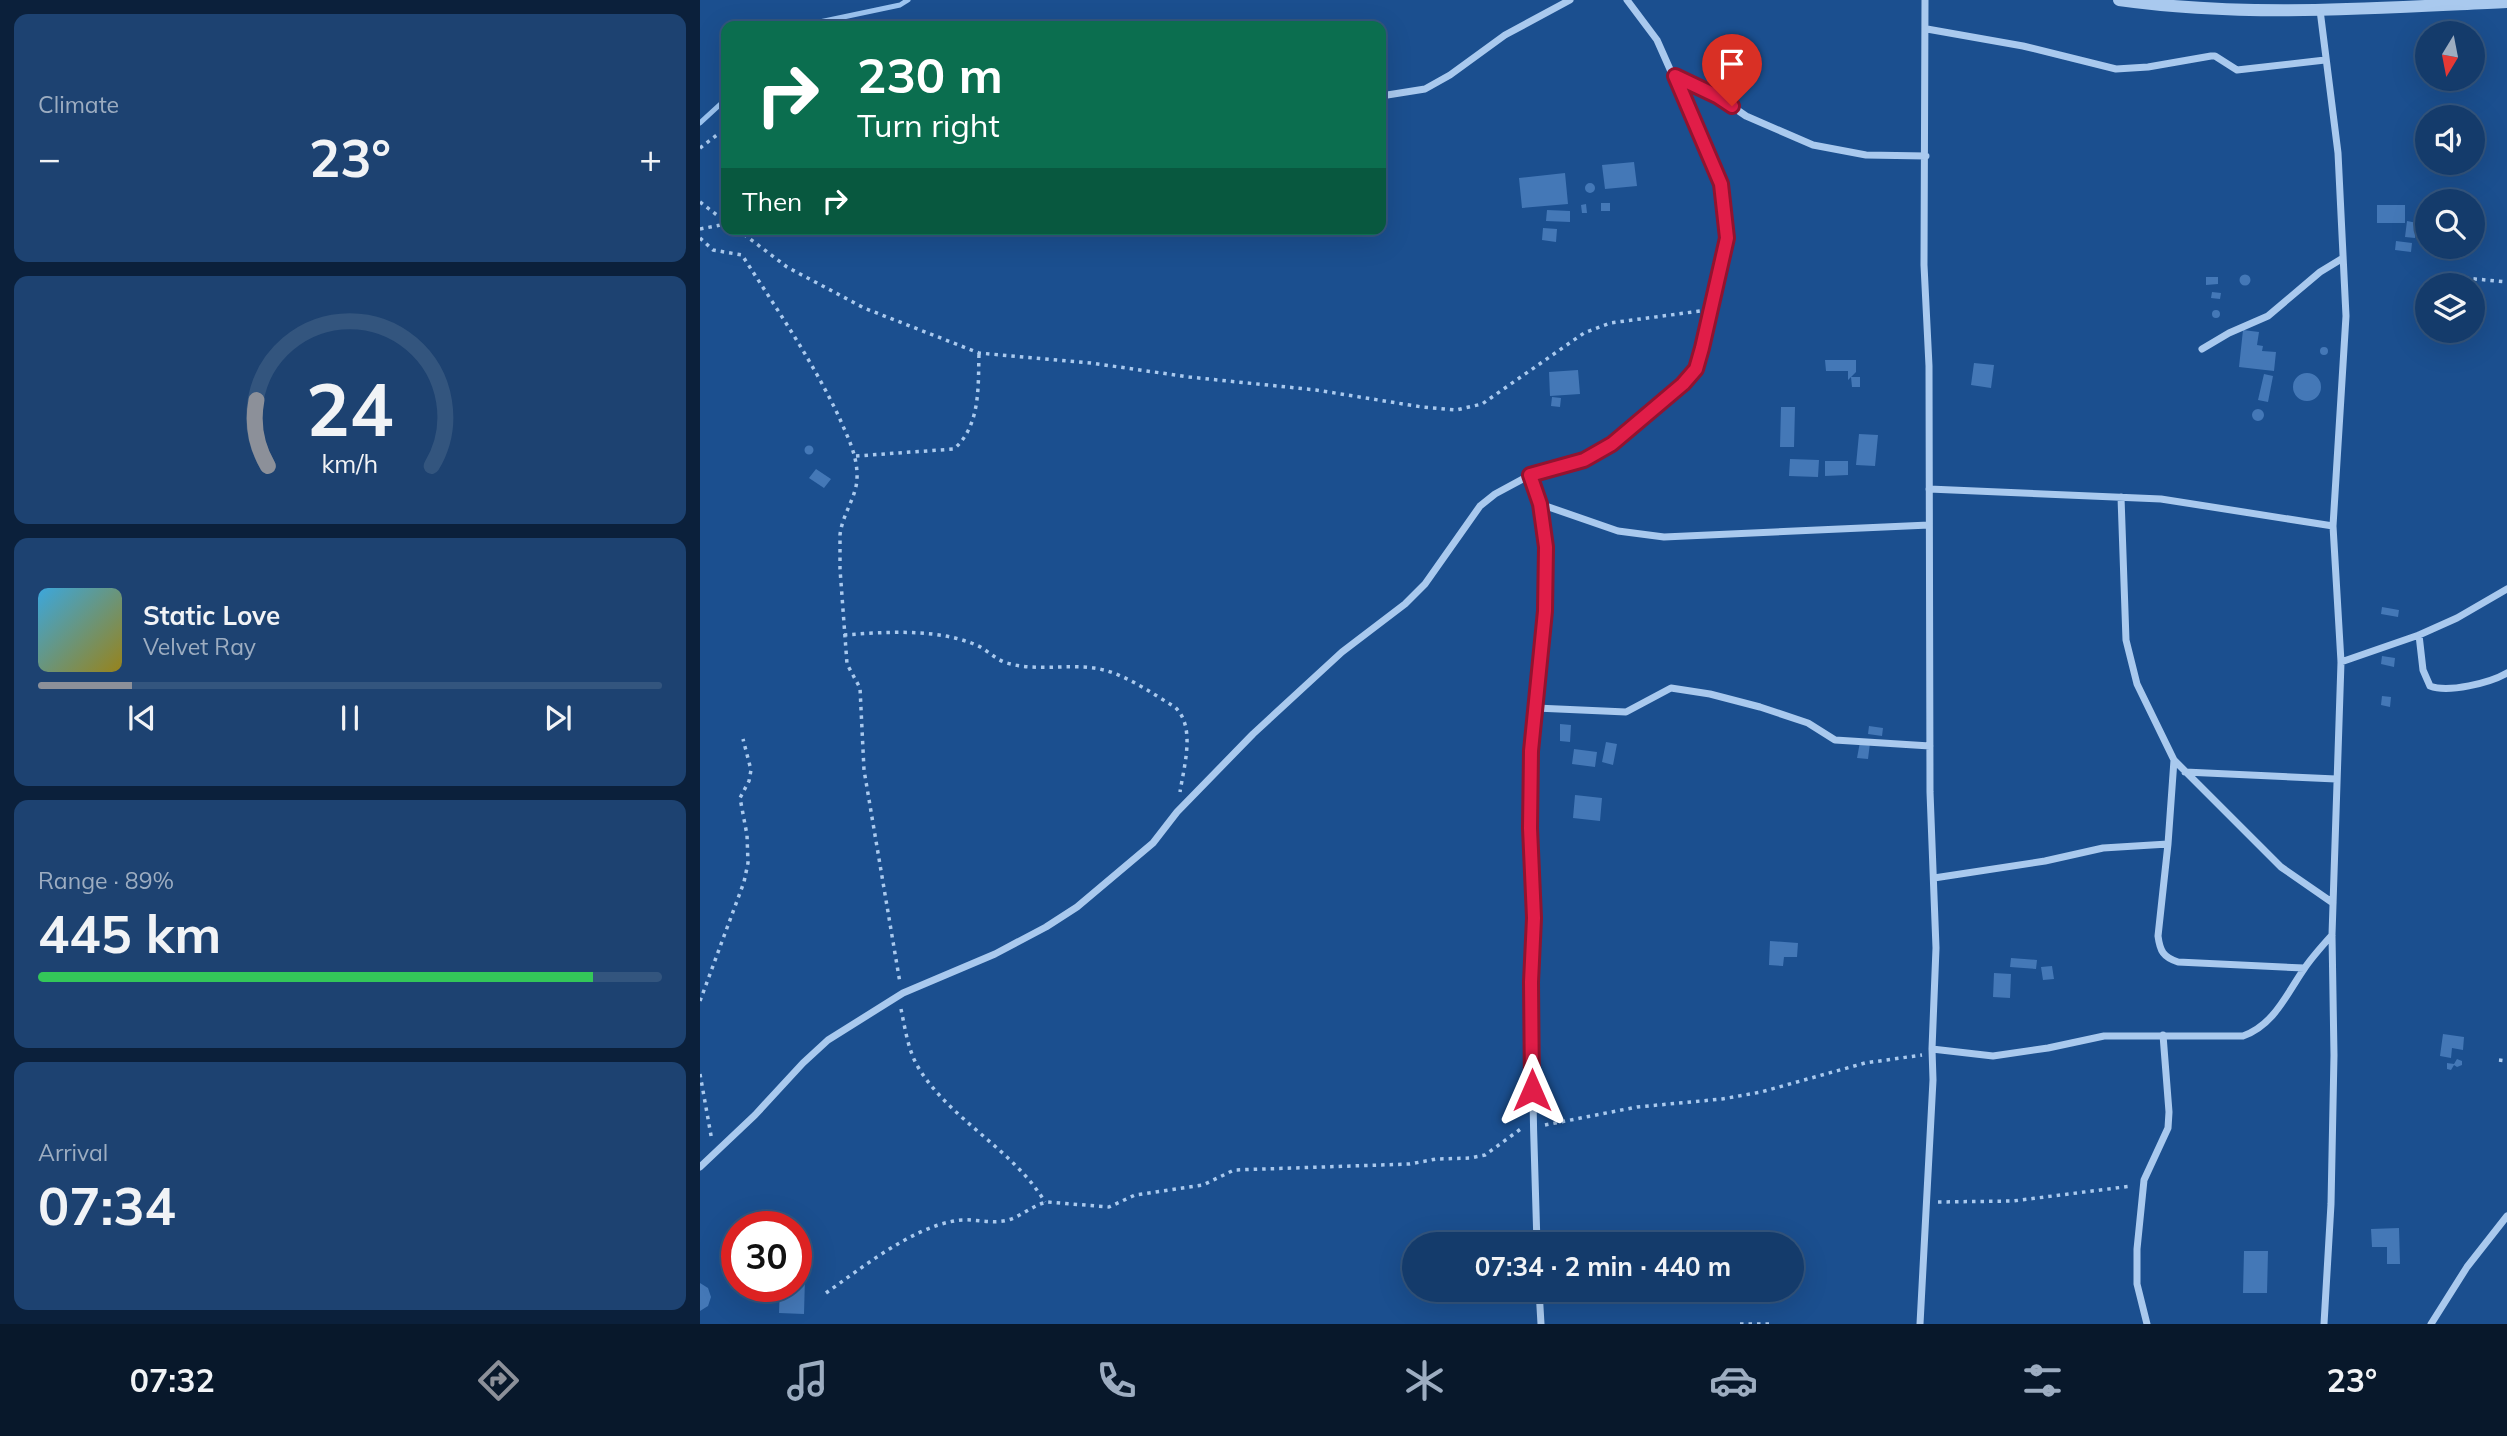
<!DOCTYPE html>
<meta charset="utf-8">
<style>
:root{--surface:#143b6b;--page:#1d4271;--text:#f1f3f6;--muted:#9dadc1;--line:#33557e;--accent:#8c9099}
body{margin:0;font-family:Mulish,sans-serif;background:var(--page);color:var(--text);height:100vh;display:flex;flex-direction:column;font-size:26px;white-space:nowrap}
*{box-sizing:border-box;margin:0}
p{font-size:23px;color:var(--muted)}
.icon{flex:none;width:38px;height:38px;fill:none;stroke:currentColor;stroke-width:2;stroke-linecap:round;stroke-linejoin:round}
.map{position:relative;flex:1;overflow:hidden}
.sheet{display:flex;flex-direction:column;gap:14px;padding:14px;background:#0b203b;width:700px}
.sheet>*{flex:none}
.banner{position:absolute;left:21px;top:21px;width:665px;height:214px;border-radius:14px;box-shadow:0 7px 28px #0002,0 0 0 2px var(--line);background:#0b6e4f;color:#fff;overflow:hidden}
.needle{width:46px;rotate:190deg}
.controls{position:absolute;left:1715px;top:21px;display:grid;gap:14px}
.controls a{display:grid;place-items:center;width:70px;height:70px;border-radius:50%;background:var(--surface);box-shadow:0 7px 28px #0002,0 0 0 2px var(--line);font-size:35px}
.speed{position:absolute;left:21px;top:1211px;display:flex;gap:14px;font-size:35px;font-weight:700;text-align:center}
.speed>*{display:grid;place-content:center;width:91px;height:91px;border-radius:50%;background:var(--surface);box-shadow:0 7px 28px #0002,0 0 0 2px var(--line);line-height:1}
.speed .limit{border:10px solid #d22;background:#fff;color:#111}
.pin{position:absolute;display:grid;place-items:center;width:60px;height:60px;color:#fff;margin:-72px -30px;border-radius:50% 50% 50% 0;rotate:-45deg;box-shadow:0 0 7px #0007}
.pin .icon{rotate:45deg}
.me{position:absolute;width:77px;margin:-38px;rotate:0deg;stroke-linejoin:round;filter:drop-shadow(0 0 5px #0008)}
.turn{display:flex;align-items:center;gap:24px;height:147px;padding:0 21px;font-size:32px}
.turn .icon{width:91px;height:91px;stroke-width:2.5}
.turn b{display:block;font-size:49px;line-height:60px}
.then{display:flex;align-items:center;height:66px;padding:0 21px;background:#0003;gap:14px;font-size:26px}
.big{font-size:52px;font-weight:700;line-height:1.1}
.sheet .widget{flex:1;display:flex;flex-direction:column;justify-content:center;gap:10px;min-width:0;padding:0 24px;border-radius:14px;background:var(--page)}
.sheet .dial{align-items:center;gap:0}
.dial svg{height:182px;overflow:visible;fill:none;stroke:var(--line);stroke-width:7;stroke-linecap:round;text-anchor:middle}
.dial text{fill:var(--text);stroke:none}
.song{display:flex;align-items:center;gap:21px}
.cover{width:84px;height:84px;border-radius:10px;background:linear-gradient(135deg,hsl(200 70% 55%),hsl(50 70% 35%))}
.played{height:7px;border-radius:4px;background:linear-gradient(90deg,var(--accent) 15%,var(--line) 15%)}
.keys{display:flex;justify-content:space-around;direction:ltr}
.heat{display:flex;justify-content:space-between;align-items:center;font-size:38px;direction:ltr}
.charge{height:10px;border-radius:5px;background:linear-gradient(90deg,#34c759 89%,var(--line) 0)}
.trip{position:absolute;left:702px;top:1232px;width:402px;height:70px;border-radius:35px;background:var(--surface);box-shadow:0 7px 28px #0002,0 0 0 2px var(--line);font-weight:700;line-height:70px;text-align:center}
.dock{display:flex;height:112px;justify-content:space-around;align-items:center;background:#08182b;color:var(--muted)}
.dock .icon{width:49px;height:49px}
.dock .on{color:var(--accent)}
.dock b{font-size:32px;color:var(--text)}
main{display:flex;flex:1;min-height:0}
.map>svg:first-child{display:block}
.lines{fill:none;stroke-linecap:round;stroke-linejoin:round}
.stream{stroke:#9cc4f0;stroke-width:5}
.building{fill:#4478b7}
.path{stroke:#a9c9ee;stroke-width:3.5;stroke-dasharray:3.5 5;stroke-linecap:butt}
.minor{stroke:#a9c9ee;stroke-width:7}
.tertiary{stroke:#a9c9ee;stroke-width:12}
.route-casing{stroke:#92132f;stroke-width:18}
.route{stroke:#e11d48;stroke-width:12}
</style>
<main>
<section class="sheet">
<div class="widget"><p>Climate</p>
<div class="heat"><a>−</a><b class="big">23°</b><a>+</a></div>
</div>
<div class="widget dial"><svg viewBox="0 0 100 80">
<path d="M14 69A42 42 0 1 1 86 69"/>
<path d="M14 69A42 42 0 0 1 9 40" stroke="#8c9099"/>
<text x="50" y="56" font-size="32" font-weight="700">24</text>
<text x="50" y="72" font-size="11">km/h</text>
</svg></div>
<div class="widget">
<div class="song"><i class="cover"></i><div><b>Static Love</b><p>Velvet Ray</p></div></div>
<div class="played"></div>
<div class="keys"><svg class="icon" aria-label="previous" viewBox="0 0 24 24"><path d="M18 5L8 12l10 7zM5 5v14"/></svg><svg class="icon" aria-label="pause" viewBox="0 0 24 24"><path d="M8 5v14M16 5v14"/></svg><svg class="icon" aria-label="next" viewBox="0 0 24 24"><path d="M6 5l10 7-10 7zM19 5v14"/></svg></div>
</div>
<div class="widget"><p>Range · 89%</p><b class="big">445 km</b><div class="charge"></div></div>
<div class="widget"><p>Arrival</p><b class="big">07:34</b></div>
</section>
<div class="map">
<svg width="1807" height="1324" viewBox="0 0 1807 1324">
<rect width="100%" height="100%" fill="#1b4f8f"/>
<g class="lines">
<path class="stream" d="M107,26L110,24L200,5L208,0
M0,123L26,99"/>
</g>
<path class="building" d="M934,162L937,186L905,189L902,165Z
M865,173L868,204L822,208L819,178Z
M885 188a5 5 0 1 1 10 0a5 5 0 1 1-10 0Z
M901,203H910V211H901Z
M886,204L887,213H882L881,205Z
M1677,205H1705V223H1677Z
M847,210L870,211V222L846,221Z
M1707,221L1717,223L1715,238L1705,237Z
M843,228L857,229L856,242L842,240Z
M1696,241L1712,243L1711,252L1695,250Z
M1539.5 280a5.5 5.5 0 1 1 11 0a5.5 5.5 0 1 1-11 0Z
M1506,277H1518V284L1506,285Z
M1512,292L1521,293L1520,299L1511,298Z
M1512 314a4 4 0 1 1 8 0a4 4 0 1 1-8 0Z
M1543,330L1559,332L1557,345L1563,346L1562,351L1576,352L1574,371L1539,367Z
M1620 351a4 4 0 1 1 8 0a4 4 0 1 1-8 0Z
M1125,360H1156V372L1151,377H1160V387H1152L1151,377L1148,380V371H1126Z
M1274,363L1294,365L1291,388L1271,385Z
M878,370L880,394L850,396L849,372Z
M1593 387a14 14 0 1 1 28 0a14 14 0 1 1-28 0Z
M1564,374L1573,376L1568,402L1558,400Z
M852,397L861,398L860,407L851,406Z
M1081,407H1095L1094,447H1080Z
M1552 415a6 6 0 1 1 12 0a6 6 0 1 1-12 0Z
M1159,434L1178,435L1175,466L1156,465Z
M104.5 450a4.5 4.5 0 1 1 9 0a4.5 4.5 0 1 1-9 0Z
M1090,459L1119,460L1118,477L1089,476Z
M1125,461H1148V475L1125,476Z
M116,469L131,479L124,488L109,478Z
M1682,607L1699,610L1698,617L1681,614Z
M1682,656L1695,658L1694,667L1681,664Z
M1682,696L1691,697L1690,707L1681,705Z
M860,724L871,725L870,742L860,741Z
M1169,726L1183,728L1182,736L1168,734Z
M906,742L917,744L913,765L902,762Z
M1160,742L1170,743L1168,759L1157,758Z
M874,749L897,752L895,767L872,764Z
M875,795L902,798L900,821L873,818Z
M1070,941L1098,943L1097,957H1084L1083,966L1069,965Z
M1311,958L1337,960L1336,969L1310,967Z
M1352,966L1354,979L1343,980L1341,967Z
M1294,973L1311,974L1310,998L1293,997Z
M1743,1034L1764,1037L1763,1050L1752,1048L1751,1058L1740,1056Z
M1757,1059L1762,1061V1065L1757,1067L1754,1065L1751,1070L1747,1069V1063L1754,1064Z
M1699,1228L1700,1264H1687V1247H1672L1671,1229Z
M1544,1251H1568L1567,1293H1543Z
M96,1277H105L104,1314L79,1313L80,1286H96Z
M0,1283L8,1288L11,1297L8,1306L0,1311Z"/>
<g class="lines">
<path class="path" d="M0,148L26,128
M0,202L26,222
M0,229L26,224
M37,229L87,267L164,308L279,353L391,363L489,377L616,390L722,407L756,410L782,404L884,333L910,323L1000,311
M0,238L13,250L42,255C76,308 112,360 139,417C148,438 158,456 157,479C156,498 142,515 140,535V569L147,664L160,688L164,770L200,983
M1765,278L1807,282
M156,456L254,449C281,425 278,386 279,353
M144,635C186,632 237,628 276,645C286,649 294,658 304,662C332,672 365,664 394,668C423,672 451,693 475,707C496,727 484,766 480,792
M0,1001L44,882L48,863L47,835L40,798L49,781L51,770L43,739
M201,1009C205,1028 208,1050 218,1067C250,1120 313,1149 345,1202
M1799,1060L1807,1061
M0,1074L12,1141
M845,1125L937,1107L1022,1099L1061,1092L1165,1063L1222,1055
M1238,1202L1313,1201L1432,1186
M126,1293C163,1267 210,1229 254,1221C271,1217 291,1225 308,1220C322,1216 333,1205 347,1202L409,1207L435,1195L503,1185L534,1170L710,1164L736,1159L770,1158L785,1155L822,1128
M1040,1324H1070"/>
<path class="minor" d="M1620,10L1638,153L1646,316L1633,526L1641,662L1632,935L1634,1055L1631,1204L1624,1324
M1227,29L1323,46L1416,69L1448,67L1511,56H1515L1537,70L1625,60
M976,77L1017,96L1046,116L1113,145L1166,155L1226,156
M681,96L725,89L750,75L805,35L870,0
M1502,349L1529,333L1568,316L1620,272L1643,258
M830,475C862,566 835,660 831,753C829,808 833,862 834,917C834,940 831,962 831,985C832,1072 834,1158 837,1244
M1229,489L1461,499L1633,526
M1421,497L1426,640L1437,684L1474,760L1581,867L1633,903
M840,504L918,531L964,537L1229,525
M1719,635L1723,670L1730,686C1748,693 1790,683 1807,673
M1641,662L1719,635L1757,618L1807,589
M836,708L926,712L971,688L1010,694L1060,707L1108,723L1135,740L1230,746
M1474,760L1468,844L1458,936C1460,951 1463,957 1478,962L1604,968
M1485,772L1636,779
M1234,878L1345,861L1403,848L1468,844
M1232,1049L1293,1056L1348,1048L1404,1036H1543C1574,1025 1586,995 1604,969C1612,957 1622,946 1632,935
M0,1167L55,1115L103,1063L128,1040L203,993L295,954L346,927L377,907L453,843L477,812L553,734L642,652L705,604L725,584L780,506L795,494L830,475L884,459L912,444L983,385L996,369L1027,238L1021,184L957,40L927,0
M839,1290L841,1324
M1220,1324L1233,1080L1232,1049L1236,948L1230,792L1229,366L1224,265L1225,0
M1447,1324L1437,1284V1249L1444,1180L1468,1128L1469,1112L1463,1035
M1731,1324L1767,1267L1807,1216"/>
<path class="tertiary" d="M1419,0C1547,18 1678,8 1807,2"/>
</g>
<g class="lines">
<defs>
<path id="route" d="M832,1090L831,982L834,918L830,828L831,751L845,611L846,547L840,504L830,475L884,460L912,444L983,384L996,369L1002,348L1027,238L1021,184L975,76L1017,96L1032,106"/>
</defs>
<use href="#route" class="route-casing"/>
<use href="#route" class="route"/>
</g>
</svg>
<div class="controls">
<a><svg class="needle" viewBox="-14 -14 28 28"><path d="M0-13l5 13h-10z" fill="#e53935"/><path d="M0 13l5-13h-10z" fill="#9dadc1"/></svg></a>
<a><svg class="icon" aria-label="sound" viewBox="0 0 24 24"><path d="M4 9h4l5-4v14l-5-4H4zM17 9q2 3 0 6"/></svg></a>
<a><svg class="icon" aria-label="search" viewBox="0 0 24 24"><circle cx="10" cy="10" r="6"/><path d="M15 15l6 6"/></svg></a>
<a><svg class="icon" aria-label="layers" viewBox="0 0 24 24"><path d="M12 4l9 5-9 5-9-5zM3 14l9 5 9-5"/></svg></a>
</div>
<div class="speed"><div class="limit">30</div></div>
<div class="pin" style="left:1032px;top:106px;background:#d93025"><svg class="icon" aria-label="arrive" viewBox="0 0 24 24"><path d="M6 21V4h12l-3 4 3 4H6"/></svg></div>
<svg class="me" style="left:832px;top:1090px" viewBox="-20 -20 40 40"><path d="M0-17L14 15 0 8-14 15z" fill="#e11d48" stroke="#fff" stroke-width="4"/></svg>
<div class="trip">07:34 · 2 min · 440 m</div>
<div class="banner">
<div class="turn"><svg class="icon" aria-label="right" viewBox="0 0 24 24"><path d="M7 20v-9h11M14 6l5 5-5 5"/></svg><div><b>230 m</b>Turn right</div></div>
<div class="then">Then<svg class="icon" aria-label="right" viewBox="0 0 24 24"><path d="M7 20v-9h11M14 6l5 5-5 5"/></svg></div>
</div>
</div>
</main>
<nav class="dock">
<b>07:32</b>
<svg class="icon on" aria-label="directions" viewBox="0 0 24 24"><path d="M12 3l9 9-9 9-9-9zM9 14v-3h6M13 9l2 2-2 2"/></svg>
<svg class="icon" aria-label="music" viewBox="0 0 24 24"><path d="M9 18V5l10-2v13"/><circle cx="6" cy="18" r="3"/><circle cx="16" cy="16" r="3"/></svg>
<svg class="icon" aria-label="phone" viewBox="0 0 24 24"><path d="M5 4h4l2 5-3 2q2 4 5 5l2-3 5 2v4C11 20 4 13 5 4z"/></svg>
<svg class="icon" aria-label="climate" viewBox="0 0 24 24"><path d="M12 3v18M4 7l16 10M4 17L20 7"/></svg>
<svg class="icon" aria-label="car" viewBox="0 0 24 24"><path d="M5 17H2v-5l4-1 3-4h7l3 4 3 1v5h-3M9 17h6M6 11h13"/><circle cx="7" cy="17" r="2"/><circle cx="17" cy="17" r="2"/></svg>
<svg class="icon" aria-label="filters" viewBox="0 0 24 24"><path d="M4 7h16M4 17h16"/><circle cx="9" cy="7" r="2"/><circle cx="15" cy="17" r="2"/></svg>
<b>23°</b>
</nav>
